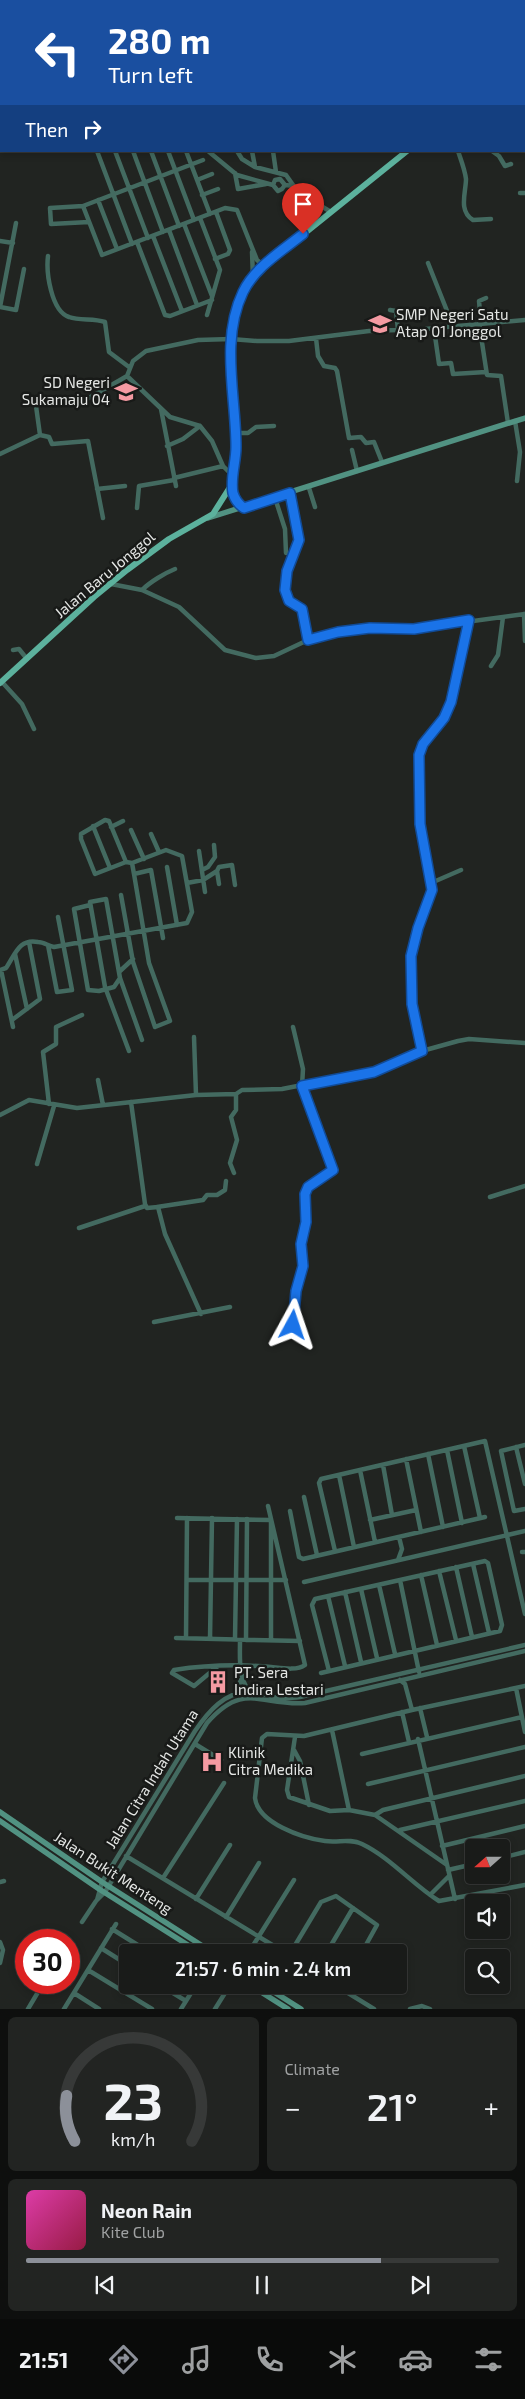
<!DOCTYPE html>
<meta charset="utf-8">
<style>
:root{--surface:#191b19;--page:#222422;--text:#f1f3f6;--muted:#9fa1a2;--line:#373938;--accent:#8c9099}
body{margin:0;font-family:"Exo 2",sans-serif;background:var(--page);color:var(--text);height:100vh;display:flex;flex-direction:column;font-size:19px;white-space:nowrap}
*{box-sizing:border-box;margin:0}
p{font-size:16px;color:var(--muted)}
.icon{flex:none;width:28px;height:28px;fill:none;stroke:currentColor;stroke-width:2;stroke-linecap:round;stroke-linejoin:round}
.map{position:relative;height:2009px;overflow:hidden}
.side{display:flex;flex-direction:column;gap:8px;padding:8px;background:#0e0f0e;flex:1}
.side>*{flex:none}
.hud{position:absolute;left:0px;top:0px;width:525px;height:152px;box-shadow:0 2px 8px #0003,0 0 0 1px var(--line);background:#1a4fa0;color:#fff;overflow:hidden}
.needle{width:32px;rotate:249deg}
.fabs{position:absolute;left:465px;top:1839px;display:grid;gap:10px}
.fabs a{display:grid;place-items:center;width:45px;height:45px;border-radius:5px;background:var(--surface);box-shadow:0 2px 8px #0003,0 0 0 1px var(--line);font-size:25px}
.speed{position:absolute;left:15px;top:1929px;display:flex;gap:10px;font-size:25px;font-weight:700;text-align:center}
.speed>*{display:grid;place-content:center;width:65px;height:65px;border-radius:50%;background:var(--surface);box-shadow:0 2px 8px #0003,0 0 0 1px var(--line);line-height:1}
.speed .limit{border:8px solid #d22;background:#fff;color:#111}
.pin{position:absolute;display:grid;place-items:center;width:42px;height:42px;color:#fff;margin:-51px -21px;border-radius:50% 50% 50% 0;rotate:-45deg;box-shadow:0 0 5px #0007}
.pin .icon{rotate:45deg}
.me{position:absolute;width:55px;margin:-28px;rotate:5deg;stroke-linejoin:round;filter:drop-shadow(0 0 4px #0008)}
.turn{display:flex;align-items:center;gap:18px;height:105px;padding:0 25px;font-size:22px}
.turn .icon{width:65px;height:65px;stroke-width:2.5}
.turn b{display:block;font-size:35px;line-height:42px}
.then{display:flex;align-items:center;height:48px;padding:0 25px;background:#0003;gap:10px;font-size:19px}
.big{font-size:38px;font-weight:600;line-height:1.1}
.side .card{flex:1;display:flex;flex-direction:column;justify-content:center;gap:8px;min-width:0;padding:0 18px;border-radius:8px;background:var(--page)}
.side .dial{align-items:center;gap:0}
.dial svg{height:130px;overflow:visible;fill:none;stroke:var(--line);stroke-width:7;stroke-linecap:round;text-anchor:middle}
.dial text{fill:var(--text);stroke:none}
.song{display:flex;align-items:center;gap:15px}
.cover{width:60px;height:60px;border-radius:8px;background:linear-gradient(135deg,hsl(320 70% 55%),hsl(340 70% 35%))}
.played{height:5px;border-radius:2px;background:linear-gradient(90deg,var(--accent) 75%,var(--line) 75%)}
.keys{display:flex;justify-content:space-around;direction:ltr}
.heat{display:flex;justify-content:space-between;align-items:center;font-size:28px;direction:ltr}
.side .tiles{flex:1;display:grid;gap:8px;grid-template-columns:1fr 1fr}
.card:last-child{grid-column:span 2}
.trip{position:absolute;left:119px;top:1944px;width:288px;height:50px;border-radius:5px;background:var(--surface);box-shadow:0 2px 8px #0003,0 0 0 1px var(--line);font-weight:600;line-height:50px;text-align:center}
.menu{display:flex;height:80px;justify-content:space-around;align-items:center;background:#0a0b0a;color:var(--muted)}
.menu .icon{width:35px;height:35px}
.menu .active{color:var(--accent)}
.menu b{font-size:22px;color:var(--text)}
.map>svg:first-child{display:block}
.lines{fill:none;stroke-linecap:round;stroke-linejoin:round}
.street{stroke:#436a60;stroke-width:4.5}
.secondary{stroke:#519282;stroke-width:5.5}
.primary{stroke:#5cb19d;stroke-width:6}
.route-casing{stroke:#114b97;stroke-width:12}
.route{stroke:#1a73e8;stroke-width:9}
.labels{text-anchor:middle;stroke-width:5;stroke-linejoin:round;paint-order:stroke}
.poi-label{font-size:15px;fill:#e4e6e4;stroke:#181a18;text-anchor:start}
.street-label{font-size:15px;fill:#e4e6e4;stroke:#181a18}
</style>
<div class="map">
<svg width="525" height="2009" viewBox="0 0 525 2009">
<rect width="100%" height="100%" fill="#212421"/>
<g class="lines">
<path class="street" d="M0,101L1,102
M524,108L525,109
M0,113L1,107
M0,138H1
M97,151L132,244
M115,151L148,238
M133,151L163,232
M151,151L179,226
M168,151L194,220
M186,151L210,214
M208,151L237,175L273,185L278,191L282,189L285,185
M237,151L242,159L255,167L286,175L298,192L331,212
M252,151L255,167
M273,151L276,172
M458,151C461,160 465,170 466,179C466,192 458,211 473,220L491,219
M492,151L499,156L505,166L511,164
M235,173L238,189L266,184
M197,180L212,174
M273,185L275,180L280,179L285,185L294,186
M520,193H525
M202,195L218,189
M98,200L117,249
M83,206L102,255L225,208L237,210L257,260L264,266
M200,218L220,270L207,315
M89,222L51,224L50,208L83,206L203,160
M184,224L212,296
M169,230L197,305
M153,236L182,311
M0,241L13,243
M137,242L165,315L170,316L212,300
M252,252L253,278
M48,256C46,272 51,311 69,317C80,321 93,318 105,322L109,352L129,367
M215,259L228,254L230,250L216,212
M428,263L453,326
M0,307L16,223
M0,307L16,310L24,269
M390,310L396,311L398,330
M479,323L487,375L501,376L508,423
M481,323L479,301L486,298
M434,329L439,364L451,363L453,374L486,372
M316,338L318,356L324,366L335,368L337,371L349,438L361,437L366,443L374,442L382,462
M127,376L133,361L146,351L198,340L231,339L257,341H289L369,331L425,329L525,320
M161,409L176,486
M515,421L520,452L517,481
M235,433H248L256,427L274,426
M40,435L49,437L52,444L88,441L103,518
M167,446L183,439L200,426
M352,450L357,471
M0,454L40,435L36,406L38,402L68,401L89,398L127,376L170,417L200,426L212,441L223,466L234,477
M174,478L223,466
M309,488L315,507
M97,489L125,486
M290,493L299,540L287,571L285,590L289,601L303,611L308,640
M275,498L285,529L286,553
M137,508L139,486L174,480
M111,584L142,590L179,607L225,650L256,658L274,656L308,640L338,632L370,628L414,629L525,614
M142,590C150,582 165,573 175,569
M524,614L525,641
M13,650L19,649L27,659
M491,666L498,655L503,617
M2,682L22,704L34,729
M93,826L110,868
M111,827L123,821
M131,830L144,859
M151,834L159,852
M199,851L205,892
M126,862L109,821L105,820L81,834V839L95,874L126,862L132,863
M167,867L177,925
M202,870L208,867L215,857L214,845
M187,883L203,880L217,871
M431,883L461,870
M219,884L217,871L219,867L232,865L235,885
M121,895L133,962L155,1027L170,1021L149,963L134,874L151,870L163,938
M90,905L74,909L88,990L99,991L114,987L120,978
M48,945L57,992L72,990L58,917
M15,954L27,1009
M0,970L6,968C15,955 19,938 38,942C44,942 48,946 54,947L187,923L192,912L182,856L166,850L132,863L134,874
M1,970L13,1027
M119,972L133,959
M12,1020L40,999L29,942
M293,1027L303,1069L302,1086L333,1168L331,1172L308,1187L305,1193L306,1222L301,1244L303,1266L296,1291L293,1325
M194,1037L196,1095
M129,1051L105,987L90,902L106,899L120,978L142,1040
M422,1051L412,1005L411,956L418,927L432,890L420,824L419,755L423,744L443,718L451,702L469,621
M98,1080L103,1105
M131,1102L145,1204L147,1208L158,1207L165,1234L201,1314
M49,1104L43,1052L56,1044V1027L82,1015
M0,1115L29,1100L77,1108L196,1095L236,1094L242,1090L282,1089L374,1071L422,1051L458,1041L469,1039L525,1043
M37,1164L54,1106
M234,1173L230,1163L237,1140L231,1117L236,1110V1094
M490,1197L525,1186
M157,1207L203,1200L207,1195H217L225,1190L226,1181
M79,1228L145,1206
M154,1322L230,1307
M525,1445L501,1451L514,1511L525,1509
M464,1446L480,1518
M516,1447L525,1484
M447,1450L462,1523
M428,1454L443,1527
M406,1459L421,1532
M383,1465L392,1515
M360,1470L375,1542
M339,1475L354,1547
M304,1497L317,1555
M290,1511L299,1557L303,1559L485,1517
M177,1518L271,1520V1640
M370,1520L416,1510
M335,1551L319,1483L321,1479L485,1441L525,1614
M522,1552H525
M398,1560L402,1549L399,1537
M473,1564L489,1633
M456,1567L472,1637
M439,1571L456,1640
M421,1575L437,1645
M187,1580H286
M400,1580L419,1672
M304,1582L525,1531
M379,1585L395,1654
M361,1589L377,1658
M345,1592L361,1662
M328,1596L345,1666
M176,1638L300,1641
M186,1638L187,1518
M210,1639L212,1518
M235,1639L237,1519
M240,1640C240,1659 238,1675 249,1692
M246,1640L247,1519
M218,1666L194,1686L172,1673L174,1670C207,1665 238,1664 271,1667C281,1668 297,1671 305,1665L268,1506
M321,1673L500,1631L502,1625L488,1563L485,1561L315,1599L312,1605L329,1671
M400,1680L405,1684L412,1710
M525,1686L412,1710L304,1736L267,1734L262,1738L255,1798C258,1823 302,1838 325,1841C339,1843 349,1838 362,1844C391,1858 412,1884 439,1901L525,1885
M516,1688L525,1732
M235,1694L241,1680
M420,1708L427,1737
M402,1712L409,1742
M332,1730L349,1810
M295,1737L287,1790L289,1797L330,1811L349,1810L375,1815L447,1865
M418,1739L455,1899
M195,1744L221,1760
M294,1750L300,1761L309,1805
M362,1754L522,1717
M368,1784L525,1747
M375,1815L383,1810L525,1776
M400,1830L525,1801
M442,1846L525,1826
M126,1856L284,1952
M501,1858L525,1852
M448,1870L474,1864
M163,1878L224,1783
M0,1882L4,1881
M430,1895L449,1876
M196,1899L230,1845
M97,1900L102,1882L195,1731C208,1712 225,1691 250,1692C260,1692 270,1697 280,1698C287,1698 294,1698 300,1697L525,1645
M226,1917L259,1863
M82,1922L96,1901L105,1892L207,1723C244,1681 260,1706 305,1703L525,1651
M112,1929L149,1952
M0,1942L3,1950L0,1963
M101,1948L128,1965
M249,1952L294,1880
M291,1952L321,1902L336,1896L377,1925L362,1952
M327,1952L353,1908
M88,1970L152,2009
M160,1985L186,2001
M335,1985L374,2009
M74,1993L99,2009
M28,2009L44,1982
M64,2009L116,1924
M181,2009L196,1985
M215,2009L230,1985
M410,2009L422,2006L430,2009"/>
<path class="secondary" d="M208,518L525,418
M0,1812L102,1882L212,1952
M0,1821L99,1889L199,1952
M250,1985L288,2009
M263,1985L301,2009"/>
<path class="primary" d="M524,59L525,58
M232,486L235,500L244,508
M0,683L94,597L127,570L169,539L213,514L232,484L235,469C240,413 216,341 244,290C250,281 257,273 264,266L407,151"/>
</g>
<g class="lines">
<defs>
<path id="route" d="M293,1325L296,1291L303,1266L301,1244L306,1222L305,1194L308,1187L333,1170L302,1086L374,1072L422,1051L412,1004L411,956L418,928L432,890L420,824L419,755L423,744L444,718L451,702L469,620L414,629L370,628L338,632L308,640L302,609L289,601L285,590L287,571L299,540L290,493L244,508C238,504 235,500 233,493C230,479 236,462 236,447C236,396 220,340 243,292C255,267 282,251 303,234"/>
</defs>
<use href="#route" class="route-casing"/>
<use href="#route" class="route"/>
</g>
<defs>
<symbol id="school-bare" viewBox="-9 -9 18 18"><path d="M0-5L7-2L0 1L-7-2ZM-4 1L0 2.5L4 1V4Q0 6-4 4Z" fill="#f49aa2" stroke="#181a18" stroke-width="2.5" paint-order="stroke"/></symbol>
<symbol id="building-bare" viewBox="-9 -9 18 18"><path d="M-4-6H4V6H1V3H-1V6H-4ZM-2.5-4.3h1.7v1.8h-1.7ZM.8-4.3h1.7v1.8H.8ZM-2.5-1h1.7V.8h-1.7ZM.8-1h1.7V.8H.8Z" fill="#f49aa2" stroke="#181a18" stroke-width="2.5" paint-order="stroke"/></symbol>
<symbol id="hospital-bare" viewBox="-9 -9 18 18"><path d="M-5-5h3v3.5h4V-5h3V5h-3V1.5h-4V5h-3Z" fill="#f49aa2" stroke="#181a18" stroke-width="2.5" paint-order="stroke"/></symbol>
</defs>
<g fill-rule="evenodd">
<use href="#school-bare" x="364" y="308" width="32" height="32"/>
<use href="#school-bare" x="110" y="376" width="32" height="32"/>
<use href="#building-bare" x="202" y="1666" width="32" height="32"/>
<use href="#hospital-bare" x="196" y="1746" width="32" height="32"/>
</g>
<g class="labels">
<g class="poi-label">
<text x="396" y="320">SMP Negeri Satu<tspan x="396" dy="17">Atap 01 Jonggol</tspan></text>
<text x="110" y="388" text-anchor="end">SD Negeri<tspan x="110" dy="17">Sukamaju 04</tspan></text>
<text x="234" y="1678">PT. Sera<tspan x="234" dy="17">Indira Lestari</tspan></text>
<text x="228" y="1758">Klinik<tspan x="228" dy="17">Citra Medika</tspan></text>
</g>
<g class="street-label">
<text transform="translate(105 575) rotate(-40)" y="5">Jalan Baru Jonggol</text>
<text transform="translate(152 1779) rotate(-58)" y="5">Jalan Citra Indah Utama</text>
<text transform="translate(113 1873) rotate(33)" y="5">Jalan Bukit Menteng</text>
</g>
</g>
</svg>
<div class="fabs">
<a><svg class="needle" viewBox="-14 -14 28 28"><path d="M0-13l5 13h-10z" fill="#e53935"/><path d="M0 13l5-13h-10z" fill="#9fa1a2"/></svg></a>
<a><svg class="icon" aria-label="sound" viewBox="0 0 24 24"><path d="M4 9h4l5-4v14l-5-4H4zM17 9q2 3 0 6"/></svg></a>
<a><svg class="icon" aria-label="search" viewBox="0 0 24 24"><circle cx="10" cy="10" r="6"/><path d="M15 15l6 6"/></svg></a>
</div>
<div class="speed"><div class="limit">30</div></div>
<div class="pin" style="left:303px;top:234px;background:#d93025"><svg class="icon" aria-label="arrive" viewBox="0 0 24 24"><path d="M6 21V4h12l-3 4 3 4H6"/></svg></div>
<svg class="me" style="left:293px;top:1325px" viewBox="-20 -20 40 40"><path d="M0-17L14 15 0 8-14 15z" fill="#1a73e8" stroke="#fff" stroke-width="4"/></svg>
<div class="trip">21:57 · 6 min · 2.4 km</div>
<div class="hud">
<div class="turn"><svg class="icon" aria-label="left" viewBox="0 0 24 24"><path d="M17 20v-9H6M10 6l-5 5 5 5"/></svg><div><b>280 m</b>Turn left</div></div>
<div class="then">Then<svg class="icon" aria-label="right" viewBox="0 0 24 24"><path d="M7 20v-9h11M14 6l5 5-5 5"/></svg></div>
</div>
</div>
<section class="side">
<div class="tiles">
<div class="card dial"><svg viewBox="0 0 100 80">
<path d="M14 69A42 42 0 1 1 86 69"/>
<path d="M14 69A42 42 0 0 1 9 41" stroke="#8c9099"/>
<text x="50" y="56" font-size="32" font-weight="700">23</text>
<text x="50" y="72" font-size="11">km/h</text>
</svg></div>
<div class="card"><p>Climate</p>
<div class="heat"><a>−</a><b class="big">21°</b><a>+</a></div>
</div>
<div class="card">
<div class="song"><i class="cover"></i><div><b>Neon Rain</b><p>Kite Club</p></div></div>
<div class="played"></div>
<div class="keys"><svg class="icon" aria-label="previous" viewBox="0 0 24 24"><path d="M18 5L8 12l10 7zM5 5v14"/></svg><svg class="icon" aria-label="pause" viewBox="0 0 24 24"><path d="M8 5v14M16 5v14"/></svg><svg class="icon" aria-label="next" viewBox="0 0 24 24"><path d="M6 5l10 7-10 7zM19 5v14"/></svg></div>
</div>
</div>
</section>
<nav class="menu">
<b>21:51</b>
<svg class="icon active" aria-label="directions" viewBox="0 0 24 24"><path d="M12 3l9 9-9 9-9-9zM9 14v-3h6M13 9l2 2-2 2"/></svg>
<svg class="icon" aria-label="music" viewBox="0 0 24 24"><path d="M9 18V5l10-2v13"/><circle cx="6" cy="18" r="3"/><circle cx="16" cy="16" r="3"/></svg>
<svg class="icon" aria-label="phone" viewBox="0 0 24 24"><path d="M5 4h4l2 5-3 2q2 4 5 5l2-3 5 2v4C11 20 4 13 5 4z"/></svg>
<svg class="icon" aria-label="climate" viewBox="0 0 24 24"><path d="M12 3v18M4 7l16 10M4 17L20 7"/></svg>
<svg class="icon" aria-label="car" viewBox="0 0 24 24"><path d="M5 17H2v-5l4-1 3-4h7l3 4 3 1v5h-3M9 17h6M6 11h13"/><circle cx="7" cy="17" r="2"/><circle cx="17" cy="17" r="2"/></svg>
<svg class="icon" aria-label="filters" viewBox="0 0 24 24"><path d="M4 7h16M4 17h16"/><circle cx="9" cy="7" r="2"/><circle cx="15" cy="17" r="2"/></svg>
</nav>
